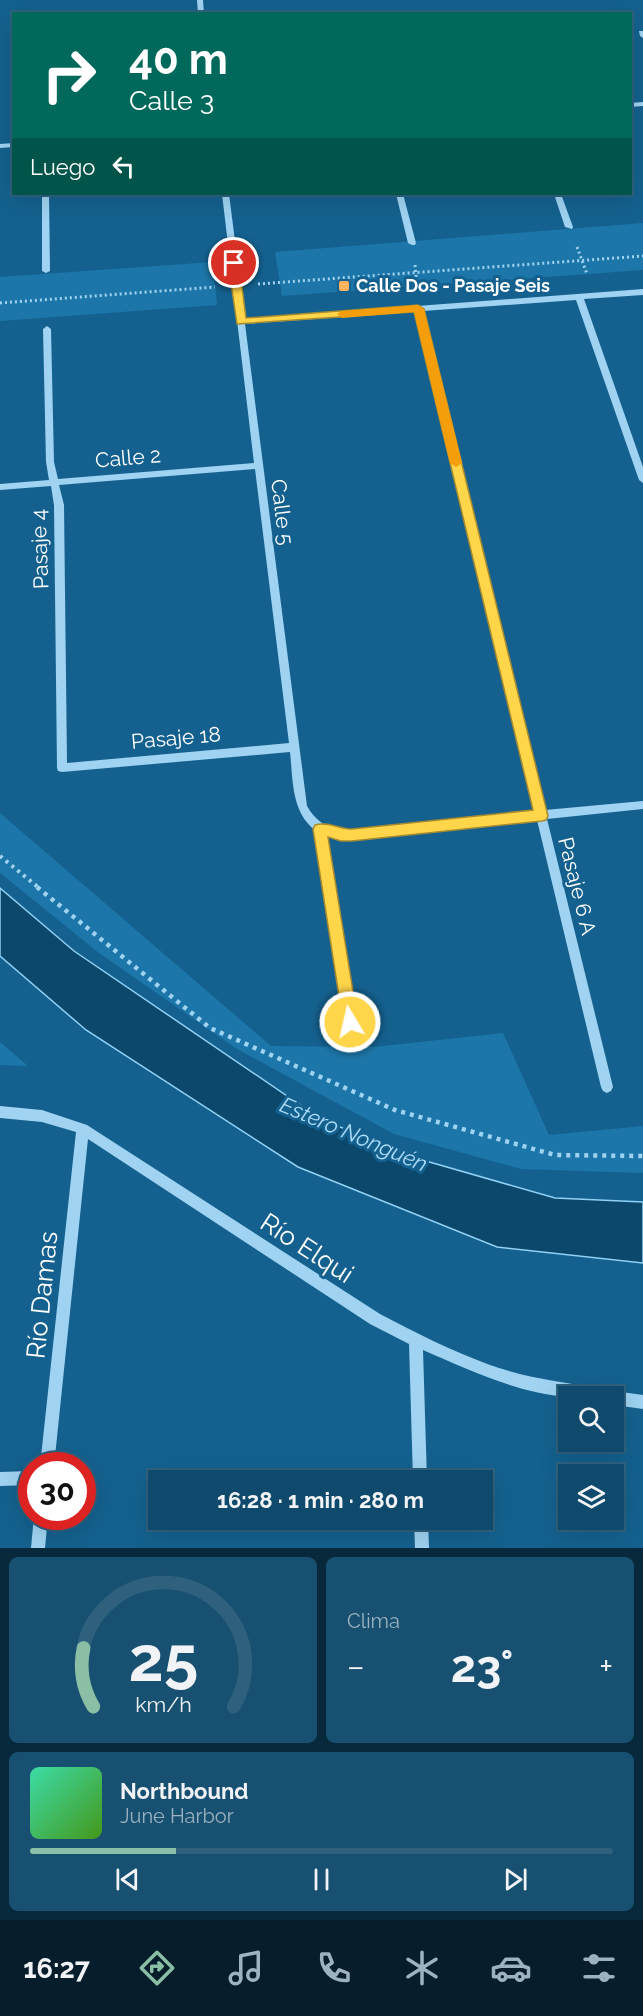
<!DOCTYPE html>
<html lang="es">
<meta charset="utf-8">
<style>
:root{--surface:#0f496b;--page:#185071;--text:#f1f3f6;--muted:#9bb2c1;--line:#2f617e;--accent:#8abfa5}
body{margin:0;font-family:Raleway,sans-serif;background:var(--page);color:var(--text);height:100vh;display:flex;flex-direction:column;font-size:22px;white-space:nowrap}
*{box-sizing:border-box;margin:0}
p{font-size:20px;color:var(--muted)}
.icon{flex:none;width:33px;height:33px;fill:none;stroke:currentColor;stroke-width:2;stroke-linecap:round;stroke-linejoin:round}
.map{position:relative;height:1548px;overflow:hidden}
.side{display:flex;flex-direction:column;gap:9px;padding:9px;background:#08283b;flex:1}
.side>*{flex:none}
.hud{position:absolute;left:12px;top:12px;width:620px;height:183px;border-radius:0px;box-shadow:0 6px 24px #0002,0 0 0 2px var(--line);background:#00695c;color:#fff;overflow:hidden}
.buttons{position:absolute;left:558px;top:1386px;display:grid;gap:12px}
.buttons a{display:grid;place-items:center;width:66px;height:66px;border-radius:0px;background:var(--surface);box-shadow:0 6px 24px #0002,0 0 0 2px var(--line);font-size:30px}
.speed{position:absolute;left:18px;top:1452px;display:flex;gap:12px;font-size:30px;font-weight:700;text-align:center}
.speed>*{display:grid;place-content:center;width:78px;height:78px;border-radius:50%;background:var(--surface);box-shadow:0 6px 24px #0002,0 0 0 2px var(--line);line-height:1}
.speed .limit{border:9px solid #d22;background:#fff;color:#111}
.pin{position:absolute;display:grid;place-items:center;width:51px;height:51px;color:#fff;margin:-26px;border:3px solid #fff;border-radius:50%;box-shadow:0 2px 6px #0007}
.me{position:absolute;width:66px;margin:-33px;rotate:351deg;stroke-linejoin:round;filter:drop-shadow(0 0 4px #0008)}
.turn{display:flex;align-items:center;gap:21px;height:126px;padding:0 18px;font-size:27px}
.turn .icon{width:78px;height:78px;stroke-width:2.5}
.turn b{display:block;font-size:42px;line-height:51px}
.then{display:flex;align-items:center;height:57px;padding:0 18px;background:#0003;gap:12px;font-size:22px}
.big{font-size:45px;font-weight:700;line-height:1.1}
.side .card{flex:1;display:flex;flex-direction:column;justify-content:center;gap:9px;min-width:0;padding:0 21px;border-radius:9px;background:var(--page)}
.side .dial{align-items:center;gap:0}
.dial svg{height:156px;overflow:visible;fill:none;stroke:var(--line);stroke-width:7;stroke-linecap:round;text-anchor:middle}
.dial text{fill:var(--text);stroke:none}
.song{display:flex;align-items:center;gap:18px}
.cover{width:72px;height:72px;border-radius:9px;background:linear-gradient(135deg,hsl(160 70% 55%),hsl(100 70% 35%))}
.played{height:6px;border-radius:3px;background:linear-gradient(90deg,var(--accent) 25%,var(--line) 25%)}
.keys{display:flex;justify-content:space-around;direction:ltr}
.heat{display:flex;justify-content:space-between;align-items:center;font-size:33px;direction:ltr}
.side .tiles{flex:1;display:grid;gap:9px;grid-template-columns:1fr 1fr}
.card:last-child{grid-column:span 2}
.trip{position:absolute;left:148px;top:1470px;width:345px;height:60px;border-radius:0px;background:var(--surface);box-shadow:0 6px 24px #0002,0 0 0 2px var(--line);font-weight:700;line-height:60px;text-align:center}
.tabs{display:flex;height:96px;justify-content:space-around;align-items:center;background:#061d2b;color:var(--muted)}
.tabs .icon{width:42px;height:42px}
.tabs .selected{color:var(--accent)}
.tabs b{font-size:27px;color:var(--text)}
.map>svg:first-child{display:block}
.green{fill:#1c76a9}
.water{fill:#0c476c;stroke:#91d1f4;stroke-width:1.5}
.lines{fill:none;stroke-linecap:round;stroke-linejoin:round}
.path-far2{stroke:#9fd3f1;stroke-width:3;stroke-dasharray:2 3;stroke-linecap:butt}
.path-far1{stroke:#9fd3f1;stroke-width:4;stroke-dasharray:3 4.5;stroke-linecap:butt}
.path{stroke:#9fd3f1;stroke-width:4.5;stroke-dasharray:4 5;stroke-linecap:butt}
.minor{fill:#9fd3f1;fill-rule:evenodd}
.route{fill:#ffd54a;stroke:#a68a30;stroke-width:1.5}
.slow{fill:#f59e0b}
.poi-dot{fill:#ffb35f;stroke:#14618f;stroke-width:2}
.labels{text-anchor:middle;stroke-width:6;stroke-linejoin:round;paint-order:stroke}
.far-poi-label{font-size:18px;font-weight:bold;fill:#fff;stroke:#14618f;text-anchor:start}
.street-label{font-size:21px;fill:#fff;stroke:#14618f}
.water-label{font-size:22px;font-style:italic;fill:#abdcf8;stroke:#14618f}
.near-street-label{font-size:26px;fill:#fff;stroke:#14618f}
</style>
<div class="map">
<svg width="643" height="1548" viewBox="0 0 643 1548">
<rect width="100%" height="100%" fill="#14618f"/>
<path class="green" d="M643,223V270L282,296L275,252Z
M213,262L217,305L0,321V277Z
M0,813L271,1046L374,1047L503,1033L549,1135L643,1126V1173L521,1169L394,1134L237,1049L99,953L0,873Z
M0,1042L28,1066L0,1065Z"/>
<path class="water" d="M0,888L74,951L321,1119L412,1157L555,1198L643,1202V1263L497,1247L298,1167L86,1030L0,956Z"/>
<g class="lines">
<path class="path-far2" d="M577,247L587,274
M415,265L417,287
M258,284L643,256
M0,303L215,287"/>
<path class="path-far1" d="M0,856L39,888"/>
<path class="path" d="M37,887L210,1028L395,1110L555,1155L643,1156"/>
<path class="minor" d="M197,0H203L204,14H198Z
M639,31H643V38L640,36Z
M643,102V106L630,107V103Z
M14,143V147L0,148V144Z
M42,194H49L50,271L46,273L42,271Z
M222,194H229L245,319L643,289V295L584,299L643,467V483L639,480L576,300L423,311L545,810L643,801V809L547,819L613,1087L611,1091L607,1093L603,1091L601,1087L537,820L341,840L326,836L356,1022L354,1026L350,1027L346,1026L344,1022L315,830C291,812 293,779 290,752L62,772L58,771L57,768L54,505L51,486L0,490V484L49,480L46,462L43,329L47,326L51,329L54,462L58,479L254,463ZM415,312L535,811L341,830C325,827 315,820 307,806L245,324ZM255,469L289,743L67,763L64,505L59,485Z
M396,194H403L416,243L415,245H412L408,243Z
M554,194H561L573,227L572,229L565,227Z
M0,1106L42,1110L87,1125L380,1314C416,1333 452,1351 490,1365C526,1378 566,1383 604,1389L610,1393L614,1391L643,1395V1409L614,1405V1396C598,1396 582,1398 568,1397C517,1393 469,1370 423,1350L427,1480H413L409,1344L370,1324L88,1139L54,1466H40L76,1132L42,1122L0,1118Z
M32,1471V1485L0,1486V1472Z
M34,1516H48L45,1548H31Z
M414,1520H428L429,1548H415Z"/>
</g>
<path class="route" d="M234,260L239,263L246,318L418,305L424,309L548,816L546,820L542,821L352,841H341L328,837L358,1022L356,1027L350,1029L345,1027L343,1022L313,829L315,825C326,821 340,829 352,829L533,810L414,312L237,324L228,263Z"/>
<path class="slow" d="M418,305L424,309L462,463L456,467L450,463L414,312L342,318L337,314L342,311Z"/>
<rect class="poi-dot" x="338" y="280" width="12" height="12" rx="3"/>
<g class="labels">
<g class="far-poi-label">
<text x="356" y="292">Calle Dos - Pasaje Seis</text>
</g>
<g class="street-label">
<text transform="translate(128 458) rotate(-5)" y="7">Calle 2</text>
<text transform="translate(282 512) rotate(83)" y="7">Calle 5</text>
<text transform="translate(40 549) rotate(-92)" y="7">Pasaje 4</text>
<text transform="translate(176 738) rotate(-5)" y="7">Pasaje 18</text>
<text transform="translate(577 886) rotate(76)" y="7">Pasaje 6 A</text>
</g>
<g class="water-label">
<text transform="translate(354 1134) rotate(23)" y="8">Estero Nonguén</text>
</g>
<g class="near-street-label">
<text transform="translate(307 1248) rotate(33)" y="9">Río Elqui</text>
<text transform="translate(42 1295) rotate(-84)" y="9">Río Damas</text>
</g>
</g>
</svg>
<div class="buttons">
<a><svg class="icon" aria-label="search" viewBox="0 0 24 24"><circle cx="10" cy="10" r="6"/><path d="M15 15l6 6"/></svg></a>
<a><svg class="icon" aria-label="layers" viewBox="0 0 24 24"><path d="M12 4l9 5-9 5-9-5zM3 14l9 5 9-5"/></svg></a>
</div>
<div class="speed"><div class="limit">30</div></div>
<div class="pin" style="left:234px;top:263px;background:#d93025"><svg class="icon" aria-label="arrive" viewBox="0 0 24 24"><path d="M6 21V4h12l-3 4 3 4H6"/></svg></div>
<svg class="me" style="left:350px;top:1022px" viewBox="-20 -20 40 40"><circle r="17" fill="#ffd54a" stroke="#fff" stroke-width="3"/><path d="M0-11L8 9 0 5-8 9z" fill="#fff"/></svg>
<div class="trip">16:28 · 1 min · 280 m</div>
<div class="hud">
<div class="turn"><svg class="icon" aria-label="right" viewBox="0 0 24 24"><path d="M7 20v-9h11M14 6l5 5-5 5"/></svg><div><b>40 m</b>Calle 3</div></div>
<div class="then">Luego<svg class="icon" aria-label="left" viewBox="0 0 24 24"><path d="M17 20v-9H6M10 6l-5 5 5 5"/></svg></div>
</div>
</div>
<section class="side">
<div class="tiles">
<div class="card dial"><svg viewBox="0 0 100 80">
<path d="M14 69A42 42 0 1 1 86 69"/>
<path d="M14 69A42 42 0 0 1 9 39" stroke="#8abfa5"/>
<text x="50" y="56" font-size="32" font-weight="700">25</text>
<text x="50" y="72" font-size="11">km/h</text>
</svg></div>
<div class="card"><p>Clima</p>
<div class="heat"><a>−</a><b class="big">23°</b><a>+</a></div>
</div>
<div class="card">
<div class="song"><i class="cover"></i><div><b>Northbound</b><p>June Harbor</p></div></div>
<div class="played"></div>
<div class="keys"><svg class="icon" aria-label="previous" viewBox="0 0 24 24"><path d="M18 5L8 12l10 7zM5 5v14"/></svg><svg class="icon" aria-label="pause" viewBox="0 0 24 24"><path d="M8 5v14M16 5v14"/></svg><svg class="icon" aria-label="next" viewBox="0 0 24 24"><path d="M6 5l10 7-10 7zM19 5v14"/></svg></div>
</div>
</div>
</section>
<nav class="tabs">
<b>16:27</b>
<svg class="icon selected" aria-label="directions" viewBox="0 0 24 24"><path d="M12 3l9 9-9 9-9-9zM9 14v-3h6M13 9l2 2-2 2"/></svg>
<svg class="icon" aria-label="music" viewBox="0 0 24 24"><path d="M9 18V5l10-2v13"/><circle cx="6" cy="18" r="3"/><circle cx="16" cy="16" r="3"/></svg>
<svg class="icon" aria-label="phone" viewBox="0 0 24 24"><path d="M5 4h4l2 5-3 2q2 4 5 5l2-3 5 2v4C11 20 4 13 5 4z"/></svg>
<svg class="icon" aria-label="climate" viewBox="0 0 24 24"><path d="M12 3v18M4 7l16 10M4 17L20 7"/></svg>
<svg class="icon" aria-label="car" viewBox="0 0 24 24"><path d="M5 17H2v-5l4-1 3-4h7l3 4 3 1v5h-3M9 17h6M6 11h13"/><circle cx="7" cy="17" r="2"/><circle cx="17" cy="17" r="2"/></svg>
<svg class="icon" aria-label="filters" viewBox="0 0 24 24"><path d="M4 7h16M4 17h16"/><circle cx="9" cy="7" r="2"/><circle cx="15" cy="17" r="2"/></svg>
</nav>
